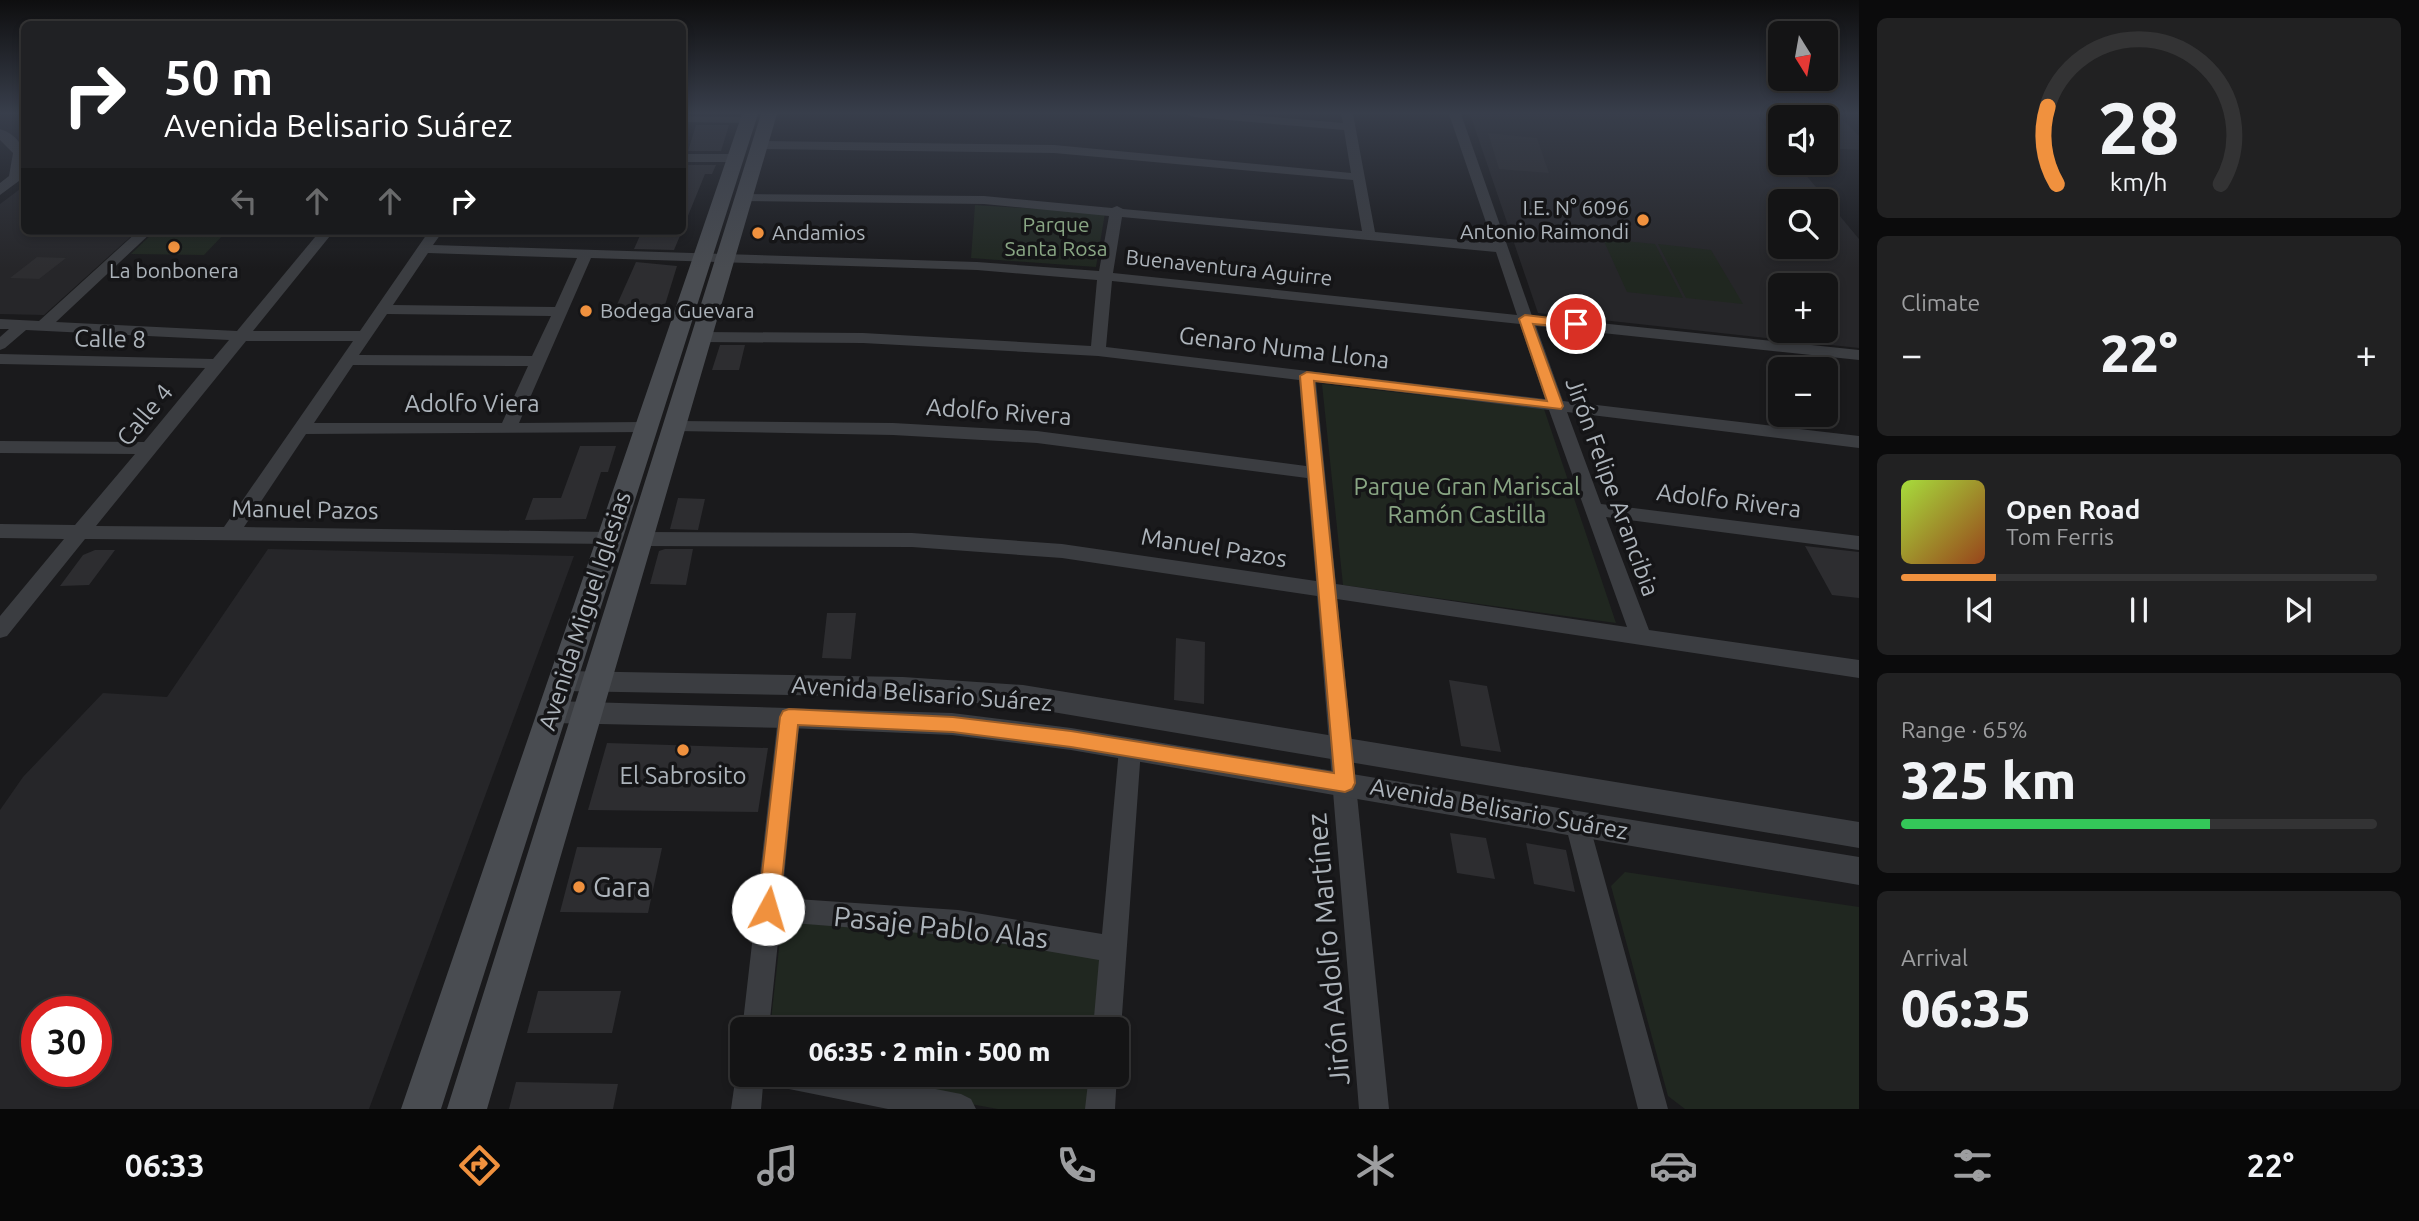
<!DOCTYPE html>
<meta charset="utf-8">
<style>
:root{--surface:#141415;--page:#212122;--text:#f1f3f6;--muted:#9d9ea0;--line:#333334;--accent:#f0913e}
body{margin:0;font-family:Ubuntu,sans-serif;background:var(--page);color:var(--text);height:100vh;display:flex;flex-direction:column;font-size:26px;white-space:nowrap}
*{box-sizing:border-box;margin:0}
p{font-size:23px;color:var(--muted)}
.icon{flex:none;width:38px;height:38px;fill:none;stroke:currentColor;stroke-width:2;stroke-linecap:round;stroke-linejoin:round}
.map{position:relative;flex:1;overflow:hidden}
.details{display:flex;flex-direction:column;gap:18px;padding:18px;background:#0b0b0c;width:560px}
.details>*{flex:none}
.top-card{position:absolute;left:21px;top:21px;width:665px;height:214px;border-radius:10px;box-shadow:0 4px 10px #0003,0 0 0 2px var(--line);background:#202124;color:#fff;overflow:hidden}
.needle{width:46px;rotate:169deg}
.tools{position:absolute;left:1768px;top:21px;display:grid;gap:14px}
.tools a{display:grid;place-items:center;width:70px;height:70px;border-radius:10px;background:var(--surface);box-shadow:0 4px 10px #0003,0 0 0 2px var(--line);font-size:35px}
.speed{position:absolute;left:21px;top:996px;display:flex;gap:14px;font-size:35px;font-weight:700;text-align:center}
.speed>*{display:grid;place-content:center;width:91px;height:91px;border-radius:50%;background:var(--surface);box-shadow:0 4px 10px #0003,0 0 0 2px var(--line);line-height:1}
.speed .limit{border:10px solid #d22;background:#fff;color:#111}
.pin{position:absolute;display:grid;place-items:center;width:60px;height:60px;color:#fff;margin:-30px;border:4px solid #fff;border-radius:50%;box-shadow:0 2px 7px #0007}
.me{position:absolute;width:77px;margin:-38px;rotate:6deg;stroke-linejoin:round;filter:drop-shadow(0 0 5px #0008)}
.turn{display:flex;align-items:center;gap:24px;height:147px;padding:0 28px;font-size:32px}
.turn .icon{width:91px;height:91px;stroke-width:2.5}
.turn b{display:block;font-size:49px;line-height:60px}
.lanes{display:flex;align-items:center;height:66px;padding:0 28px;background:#0003;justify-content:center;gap:35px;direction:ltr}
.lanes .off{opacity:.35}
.big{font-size:52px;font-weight:800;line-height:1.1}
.details .card{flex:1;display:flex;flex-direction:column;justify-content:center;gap:10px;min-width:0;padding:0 24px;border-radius:10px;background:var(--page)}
.details .dial{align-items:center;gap:0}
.dial svg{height:182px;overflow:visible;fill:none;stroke:var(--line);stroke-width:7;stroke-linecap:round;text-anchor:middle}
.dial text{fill:var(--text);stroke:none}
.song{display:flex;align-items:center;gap:21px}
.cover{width:84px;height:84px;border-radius:10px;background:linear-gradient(135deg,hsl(80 70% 55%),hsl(20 70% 35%))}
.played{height:7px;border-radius:4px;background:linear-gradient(90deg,var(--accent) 20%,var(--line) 20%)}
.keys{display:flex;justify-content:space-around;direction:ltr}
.heat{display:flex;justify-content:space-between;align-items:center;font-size:38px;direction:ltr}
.charge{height:10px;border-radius:5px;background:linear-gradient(90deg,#34c759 65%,var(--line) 0)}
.trip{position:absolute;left:730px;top:1017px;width:399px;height:70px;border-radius:10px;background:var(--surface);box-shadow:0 4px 10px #0003,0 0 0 2px var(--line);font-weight:800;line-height:70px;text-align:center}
.dock{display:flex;height:112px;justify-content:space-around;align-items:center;background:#080808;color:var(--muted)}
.dock .icon{width:49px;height:49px}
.dock .on{color:var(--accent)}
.dock b{font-size:32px;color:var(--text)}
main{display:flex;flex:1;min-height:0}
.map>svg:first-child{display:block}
.built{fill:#262629;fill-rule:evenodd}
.green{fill:#202720}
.building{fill:#2d2d30}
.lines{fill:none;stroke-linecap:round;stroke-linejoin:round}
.minor{fill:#3b3d41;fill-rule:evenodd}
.tertiary{fill:#3b3d41;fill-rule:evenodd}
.secondary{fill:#494c51;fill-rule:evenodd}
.route{fill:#f0913e;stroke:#9c5e28;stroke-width:2}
.poi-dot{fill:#f0913e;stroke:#151517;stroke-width:2.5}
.labels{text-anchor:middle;stroke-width:7;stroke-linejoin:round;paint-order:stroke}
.far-poi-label{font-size:21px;fill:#adb4bb;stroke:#151517;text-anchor:start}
.far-park-label{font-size:21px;fill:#89a684;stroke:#151517}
.far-street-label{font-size:21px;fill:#adb4bb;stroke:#151517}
.street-label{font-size:24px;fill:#adb4bb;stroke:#151517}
.park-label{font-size:24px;fill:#89a684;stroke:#151517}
.poi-label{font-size:24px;fill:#adb4bb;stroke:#151517}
.near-poi-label{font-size:28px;fill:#adb4bb;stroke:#151517;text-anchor:start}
.near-street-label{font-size:28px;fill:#adb4bb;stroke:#151517}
</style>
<main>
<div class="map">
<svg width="1859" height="1109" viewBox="0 0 1859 1109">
<rect width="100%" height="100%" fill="#1a1a1c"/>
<path class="built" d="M1470,114H1755L1780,143V163H1796L1859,239V348L1538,313ZM1780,201H1825V247H1780ZM1780,285H1825V331H1780Z
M1788,114H1837L1859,136V150L1825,148V117H1791Z
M24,186V231H137L44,315L0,314V204Z
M268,549L574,556L369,1109H0V810L23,777L103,693L167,697ZM37,1012H96V1071H37Z"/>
<path class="green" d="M975,205L1105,213L1096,267L971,258Z
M155,231H227L204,255L131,254Z
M1603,239L1655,244L1683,298L1627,292Z
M1658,244L1711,250L1743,304L1686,298Z
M1322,384L1544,409L1616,623L1343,585Z
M1625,872L1859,907V1109H1685L1668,1096L1611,886Z
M782,922L960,933L1105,960L1098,1029H770Z
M810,1075H1094L1091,1109H998Z"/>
<path class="building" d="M696,125H729L721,151H688Z
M1488,133L1537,138L1549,173L1499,169Z
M684,165H716L712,174H705L683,228Z
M642,231H682L674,250L634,249Z
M37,257L66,258L39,279L10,278Z
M636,262L677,266L661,318H611Z
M720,345H745L739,370H712Z
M580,446H616L608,472H601L586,519L525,520L533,498H561Z
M678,498L705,499L698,530L670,529Z
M1805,546L1859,552V598L1832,595Z
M665,549H693L686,585L650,584L659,551Z
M95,550H115L89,585L60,586L83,555Z
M827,613H856L851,659L822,658Z
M1176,638L1205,642L1204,704L1174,700Z
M1449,680L1487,686L1501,752L1461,746Z
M607,743L768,748L758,812L588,810Z
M1450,833L1486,838L1495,879L1457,873Z
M1526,843L1566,850L1575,892L1534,884Z
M577,847L662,848L648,913L560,912Z
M538,991H621L612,1033H527Z
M516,1082L618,1084L613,1109H509Z"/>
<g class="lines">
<path class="minor" d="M1187,114H1237L1343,123L1341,114H1353L1375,232L1493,243L1449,114H1461L1532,316L1859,350V360L1536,326L1563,401L1859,436V448L1567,412L1601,504L1859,536V550L1606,517L1649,630L1859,660V678L1337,599L1389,1109H1359L1317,596L1062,558L912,547L641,546L634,544L632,539L634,534L641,532L912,533L1062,544L1316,581L1307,478L1037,443L893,435L676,431L668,426L676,421L893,423L1037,431L1306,466L1299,380L1098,356L863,343L702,342L694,337L702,332L863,333L1091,346L1097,280L977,270L591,258L519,423L644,422L653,428L650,432L306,434L244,527L610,532L617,534L619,539L617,544L85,539L7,636L0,638V616L64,539L0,538V524L75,525L135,454L0,453V441L144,442L205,368L0,364V354L213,359L229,340L26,330L5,348L0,350V337L9,329H0V319L39,321L138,231H153L56,322L237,331L320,231H334L253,331H360L429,231H443L433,245L977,262L1099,271L1109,216L984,204L738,201L737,198L743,194L984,196L1112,208L1117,206L1123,209L1362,231L1353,180L1054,153L759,149L753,145L759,141L1054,145L1351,173L1344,130L1193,117ZM1122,217L1496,252L1517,315L1113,273ZM428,253L577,258L555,307L393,305ZM1112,281L1520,324L1545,399L1106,347ZM387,314L551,316L532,356L359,355ZM246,341H353L224,527L96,526ZM353,365L528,366L502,423H314ZM1316,382L1549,410L1627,627L1336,584Z
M682,116L748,117L754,120L748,123L682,122Z
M682,154H736L742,158L736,162H682Z
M789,708L797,710L800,717L782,898L958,910L1102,934L1119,749L1122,742L1130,739L1138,742L1141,749L1121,1029L1117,1039L1116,1029H1093L1099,960L958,936L780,922L769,1029L742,1031L778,717L781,710Z
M1577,812L1585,815L1589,823L1668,1109H1638L1565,823L1569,815Z
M742,1063V1074H764L761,1109H731L736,1074Z
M1116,1072L1117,1074L1115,1109H1085L1089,1074H1116Z
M770,1074H859L961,1094L971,1099L976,1109H888L784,1088L774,1084Z"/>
<path class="tertiary" d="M0,129C24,137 27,155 23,178L0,195V183L9,176L13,153L0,140Z
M563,671L903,677L1023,685L1859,822V848L1023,707L903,697L563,691L554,688L550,681L554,674Z
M552,701L952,713L1071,728L1859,857V885L1071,750L952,735L789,728L552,723L543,720L539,712L543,704Z"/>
<path class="secondary" d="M742,114H758L441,1109H401Z
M761,114H777L487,1109H447Z"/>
</g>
<linearGradient id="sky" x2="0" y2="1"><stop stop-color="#0e0e0f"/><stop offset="0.42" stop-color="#383e4b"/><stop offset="1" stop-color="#383e4b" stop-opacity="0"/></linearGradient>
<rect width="1859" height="269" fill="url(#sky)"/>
<path class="route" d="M1525,315L1576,321L1582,324L1576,328L1533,324L1563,406L1561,409L1314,381L1355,783L1352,789L1345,792L1071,747L953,732L798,725L779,909L776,917L768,920L761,917L758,909L780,717L783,711L789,709L953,717L1071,731L1334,773L1300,376L1307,372L1547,401L1519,319Z"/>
<g class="poi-dot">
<circle cx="1643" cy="220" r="7"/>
<circle cx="758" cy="233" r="7"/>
<circle cx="174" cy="247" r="7"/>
<circle cx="586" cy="311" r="7"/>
<circle cx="683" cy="750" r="7"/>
<circle cx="579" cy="887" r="7"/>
</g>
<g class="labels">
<g class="far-poi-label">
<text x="1629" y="215" text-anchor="end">I.E. N° 6096<tspan x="1629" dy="24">Antonio Raimondi</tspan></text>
<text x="772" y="240">Andamios</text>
<text x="174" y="278" text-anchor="middle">La bonbonera</text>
<text x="600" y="318">Bodega Guevara</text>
</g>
<g class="far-park-label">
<text x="1056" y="232">Parque<tspan x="1056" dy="24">Santa Rosa</tspan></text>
</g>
<g class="far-street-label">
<text transform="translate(1229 268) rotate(6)" y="7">Buenaventura Aguirre</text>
</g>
<g class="street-label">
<text transform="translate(110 339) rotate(1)" y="8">Calle 8</text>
<text transform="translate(1284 348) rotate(7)" y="8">Genaro Numa Llona</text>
<text x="472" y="412">Adolfo Viera</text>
<text transform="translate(999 412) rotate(4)" y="8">Adolfo Rivera</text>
<text transform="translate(145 415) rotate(-50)" y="8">Calle 4</text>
<text transform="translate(1612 487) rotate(70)" y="8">Jirón Felipe Arancibia</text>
<text transform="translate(1729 501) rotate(7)" y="8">Adolfo Rivera</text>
<text transform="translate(305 510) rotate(1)" y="8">Manuel Pazos</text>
<text transform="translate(1214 548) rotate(9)" y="8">Manuel Pazos</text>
<text transform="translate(585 611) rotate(-72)" y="8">Avenida Miguel Iglesias</text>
<text transform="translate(922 694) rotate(4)" y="8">Avenida Belisario Suárez</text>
<text transform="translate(1499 809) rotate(10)" y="8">Avenida Belisario Suárez</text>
</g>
<g class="park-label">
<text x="1467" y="495">Parque Gran Mariscal<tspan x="1467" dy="28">Ramón Castilla</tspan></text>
</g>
<g class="poi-label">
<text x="683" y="784">El Sabrosito</text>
</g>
<g class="near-poi-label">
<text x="593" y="897">Gara</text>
</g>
<g class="near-street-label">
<text transform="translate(941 927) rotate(6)" y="10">Pasaje Pablo Alas</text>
<text transform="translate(1328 949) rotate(-95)" y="10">Jirón Adolfo Martínez</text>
</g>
</g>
</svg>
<div class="tools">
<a><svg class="needle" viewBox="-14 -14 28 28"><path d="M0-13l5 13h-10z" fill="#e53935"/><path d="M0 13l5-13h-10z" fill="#9d9ea0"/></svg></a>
<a><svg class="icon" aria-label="sound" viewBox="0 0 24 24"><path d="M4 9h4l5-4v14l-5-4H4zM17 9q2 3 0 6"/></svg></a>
<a><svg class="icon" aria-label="search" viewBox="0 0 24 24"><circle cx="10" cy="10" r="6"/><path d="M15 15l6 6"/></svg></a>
<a>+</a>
<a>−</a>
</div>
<div class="speed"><div class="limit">30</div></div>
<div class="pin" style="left:1576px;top:324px;background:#d93025"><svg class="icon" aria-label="arrive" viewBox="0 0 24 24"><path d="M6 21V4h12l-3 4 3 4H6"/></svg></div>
<svg class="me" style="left:768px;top:909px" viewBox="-20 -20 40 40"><circle r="19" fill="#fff"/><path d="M0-13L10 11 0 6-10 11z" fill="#f0913e"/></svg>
<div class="trip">06:35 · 2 min · 500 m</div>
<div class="top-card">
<div class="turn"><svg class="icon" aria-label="right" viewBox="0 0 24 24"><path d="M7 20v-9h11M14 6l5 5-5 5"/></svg><div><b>50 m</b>Avenida Belisario Suárez</div></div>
<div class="lanes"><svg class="icon off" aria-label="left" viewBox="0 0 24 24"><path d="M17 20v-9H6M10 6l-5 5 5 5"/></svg><svg class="icon off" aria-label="ahead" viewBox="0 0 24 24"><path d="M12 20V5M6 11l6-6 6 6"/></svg><svg class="icon off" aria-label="ahead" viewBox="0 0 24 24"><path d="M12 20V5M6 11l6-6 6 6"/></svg><svg class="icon" aria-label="right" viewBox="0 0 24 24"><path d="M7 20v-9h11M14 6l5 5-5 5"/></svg></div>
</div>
</div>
<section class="details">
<div class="card dial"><svg viewBox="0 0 100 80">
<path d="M14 69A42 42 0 1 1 86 69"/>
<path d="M14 69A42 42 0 0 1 10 35" stroke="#f0913e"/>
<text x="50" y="56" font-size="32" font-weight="700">28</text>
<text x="50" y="72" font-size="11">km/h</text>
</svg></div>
<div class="card"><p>Climate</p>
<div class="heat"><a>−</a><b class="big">22°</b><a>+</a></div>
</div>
<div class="card">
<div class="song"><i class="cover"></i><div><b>Open Road</b><p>Tom Ferris</p></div></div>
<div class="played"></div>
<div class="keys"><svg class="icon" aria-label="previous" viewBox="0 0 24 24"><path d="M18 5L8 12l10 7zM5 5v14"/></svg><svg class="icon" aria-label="pause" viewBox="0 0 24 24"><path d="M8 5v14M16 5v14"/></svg><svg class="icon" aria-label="next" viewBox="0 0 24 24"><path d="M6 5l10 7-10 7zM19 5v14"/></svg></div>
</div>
<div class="card"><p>Range · 65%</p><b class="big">325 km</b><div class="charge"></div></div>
<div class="card"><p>Arrival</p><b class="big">06:35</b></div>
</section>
</main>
<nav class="dock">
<b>06:33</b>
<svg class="icon on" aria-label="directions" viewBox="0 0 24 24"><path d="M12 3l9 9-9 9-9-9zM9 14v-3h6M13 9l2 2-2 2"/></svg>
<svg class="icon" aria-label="music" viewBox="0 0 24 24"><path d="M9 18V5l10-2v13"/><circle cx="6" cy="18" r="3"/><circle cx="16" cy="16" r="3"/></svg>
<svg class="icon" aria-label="phone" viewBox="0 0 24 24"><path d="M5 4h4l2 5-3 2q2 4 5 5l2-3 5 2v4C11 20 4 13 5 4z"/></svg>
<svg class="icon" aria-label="climate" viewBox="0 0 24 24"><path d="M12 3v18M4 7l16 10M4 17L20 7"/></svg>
<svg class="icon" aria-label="car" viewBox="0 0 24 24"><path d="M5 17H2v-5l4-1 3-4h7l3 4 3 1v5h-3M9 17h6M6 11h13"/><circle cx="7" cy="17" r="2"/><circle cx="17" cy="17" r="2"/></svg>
<svg class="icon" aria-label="filters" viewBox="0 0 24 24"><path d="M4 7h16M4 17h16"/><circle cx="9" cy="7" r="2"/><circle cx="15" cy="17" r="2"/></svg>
<b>22°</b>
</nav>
